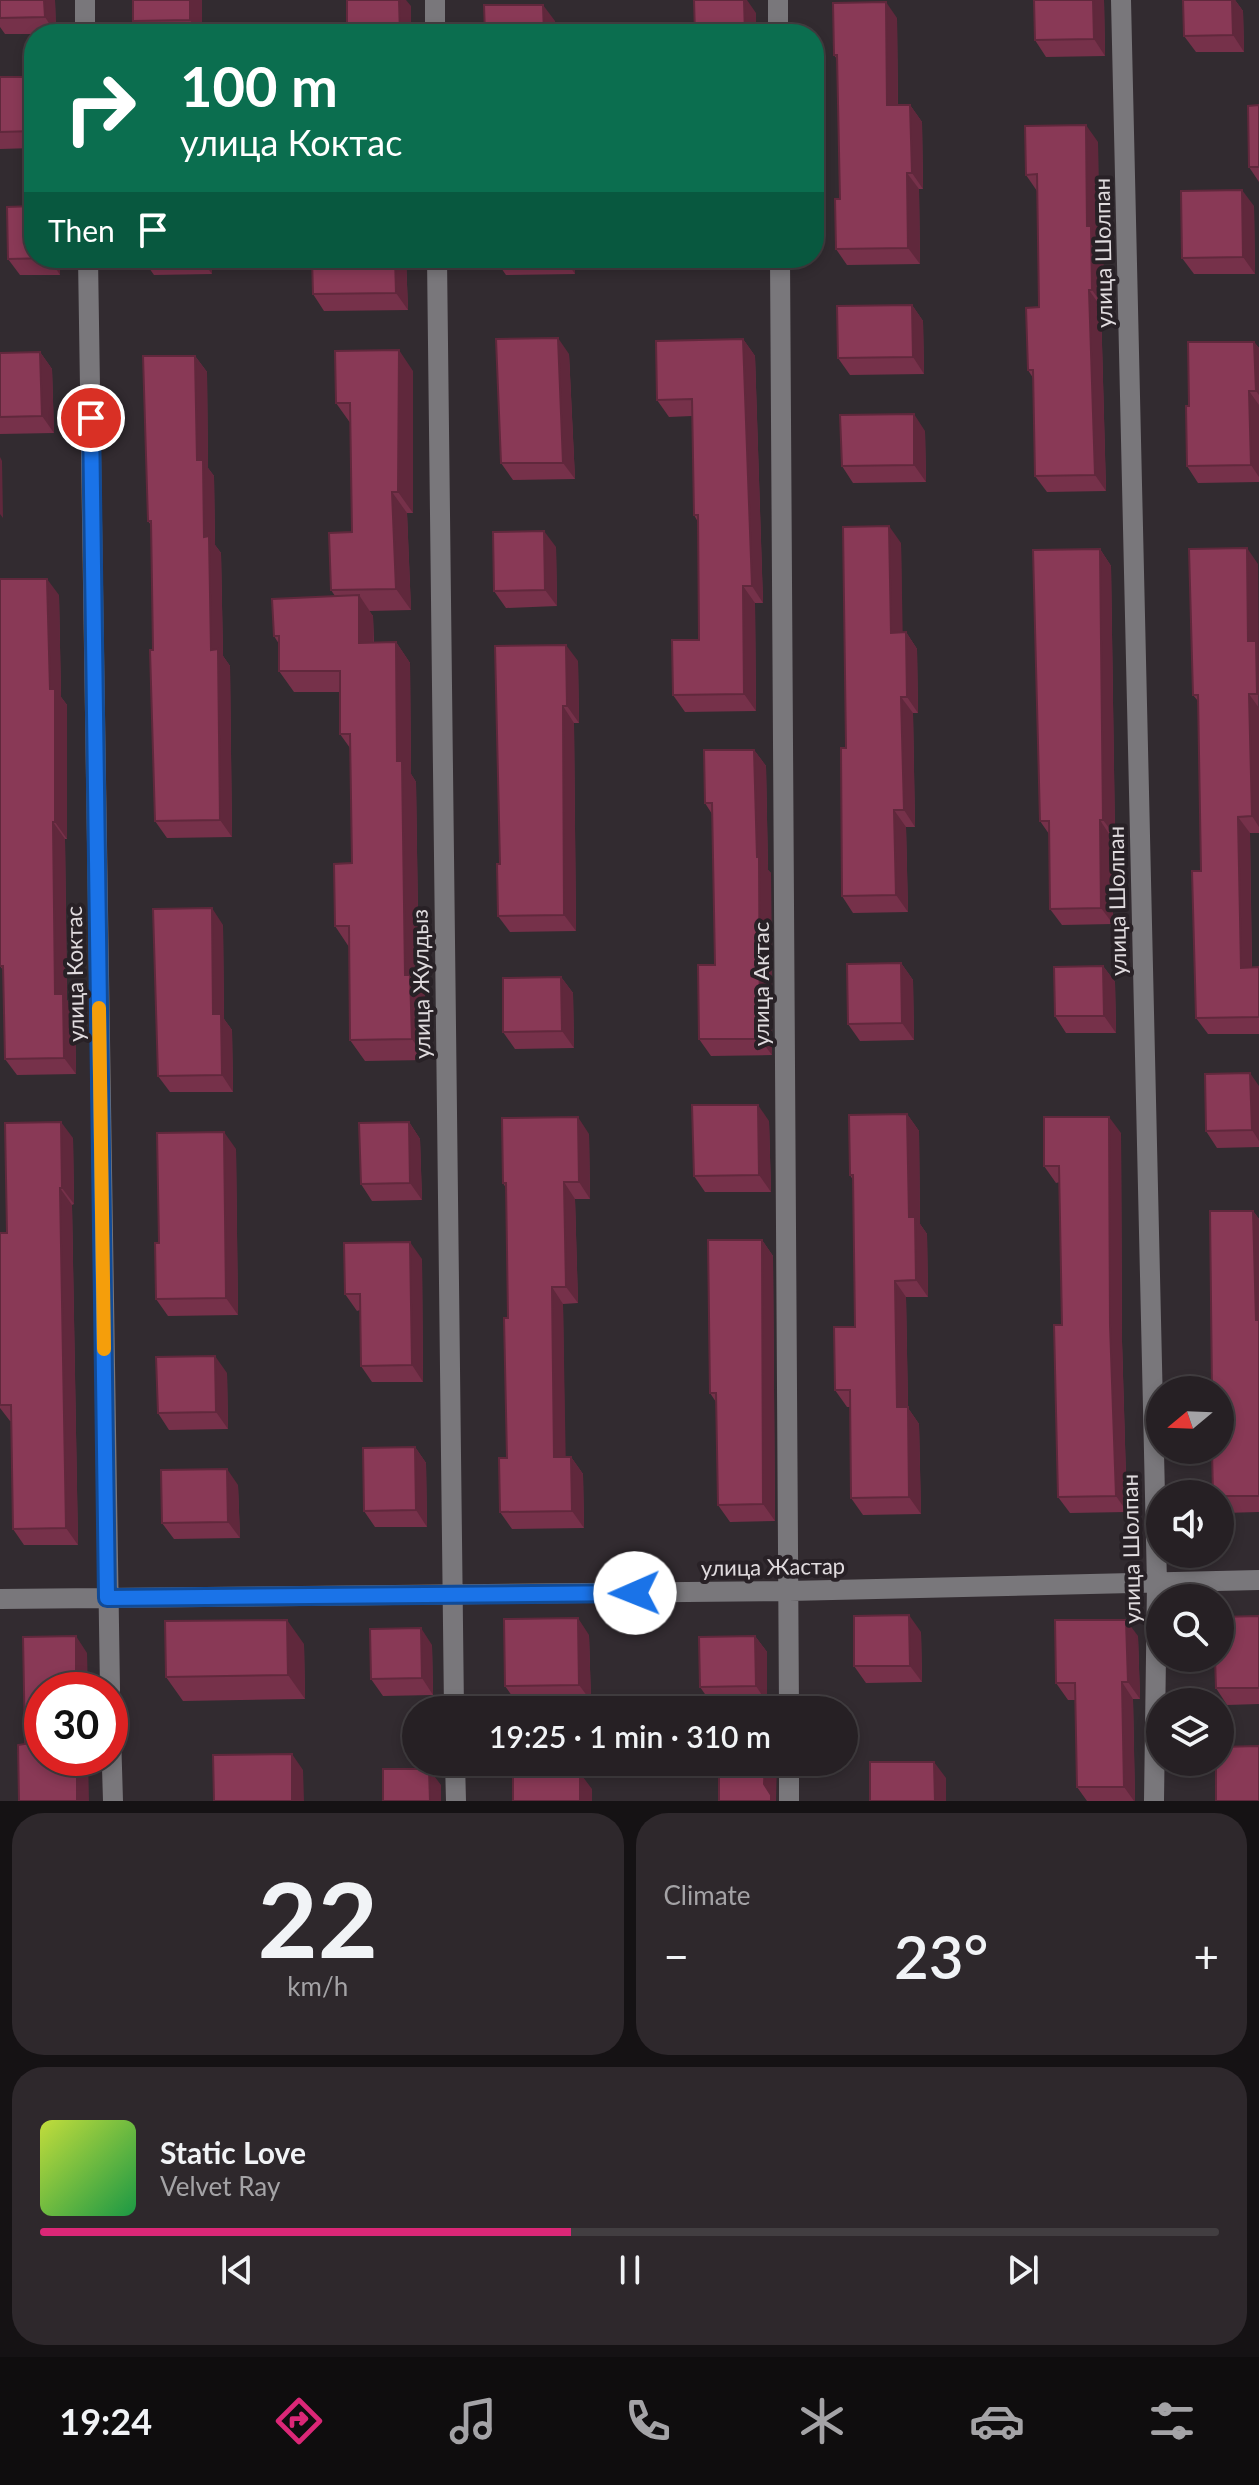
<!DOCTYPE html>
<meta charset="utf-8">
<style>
:root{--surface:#262024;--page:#2e282c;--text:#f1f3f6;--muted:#a4a3a6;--line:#423e41;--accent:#db2777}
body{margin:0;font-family:Lato,sans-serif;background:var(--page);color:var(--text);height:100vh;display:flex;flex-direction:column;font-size:30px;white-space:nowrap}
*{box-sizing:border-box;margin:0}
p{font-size:26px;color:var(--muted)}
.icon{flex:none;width:44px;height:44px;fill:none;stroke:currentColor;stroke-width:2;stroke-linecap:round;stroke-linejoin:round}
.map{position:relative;height:1801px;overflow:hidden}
.panel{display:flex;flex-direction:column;gap:12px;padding:12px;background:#151214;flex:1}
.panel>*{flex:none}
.hud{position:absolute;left:24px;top:24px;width:800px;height:244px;border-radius:32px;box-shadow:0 4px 12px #0003,0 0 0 2px var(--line);background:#0b6e4f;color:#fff;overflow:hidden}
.needle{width:52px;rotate:251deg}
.buttons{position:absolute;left:1146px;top:1376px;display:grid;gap:16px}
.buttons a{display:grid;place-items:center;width:88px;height:88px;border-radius:50%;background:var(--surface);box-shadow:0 4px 12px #0003,0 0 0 2px var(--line);font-size:40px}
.speed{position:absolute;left:24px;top:1672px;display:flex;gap:16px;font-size:40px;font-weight:700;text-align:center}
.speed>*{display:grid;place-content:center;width:104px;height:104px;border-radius:50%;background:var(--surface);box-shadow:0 4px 12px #0003,0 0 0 2px var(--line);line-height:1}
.speed .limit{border:12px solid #d22;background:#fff;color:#111}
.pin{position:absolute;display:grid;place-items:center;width:68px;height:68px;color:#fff;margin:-34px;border:4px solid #fff;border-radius:50%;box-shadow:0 2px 8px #0007}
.me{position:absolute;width:88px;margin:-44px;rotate:269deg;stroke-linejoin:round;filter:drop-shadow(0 0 6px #0008)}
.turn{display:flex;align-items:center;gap:28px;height:168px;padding:0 24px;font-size:36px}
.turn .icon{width:104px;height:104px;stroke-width:2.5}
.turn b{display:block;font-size:56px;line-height:68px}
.then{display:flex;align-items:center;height:76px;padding:0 24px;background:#0003;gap:16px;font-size:30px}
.big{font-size:60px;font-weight:600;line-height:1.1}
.panel .tile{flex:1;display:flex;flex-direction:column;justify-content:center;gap:12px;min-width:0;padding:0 28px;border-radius:32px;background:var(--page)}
.panel .dial{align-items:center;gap:0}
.dial b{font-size:104px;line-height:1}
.song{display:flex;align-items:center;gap:24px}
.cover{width:96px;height:96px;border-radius:12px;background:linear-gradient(135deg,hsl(70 70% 55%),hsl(140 70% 35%))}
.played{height:8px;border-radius:4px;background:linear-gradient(90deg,var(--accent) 45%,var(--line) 45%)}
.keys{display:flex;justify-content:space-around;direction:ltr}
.heat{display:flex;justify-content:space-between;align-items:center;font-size:44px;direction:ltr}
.panel .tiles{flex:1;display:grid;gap:12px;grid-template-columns:1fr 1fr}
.tile:last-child{grid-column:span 2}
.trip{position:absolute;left:402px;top:1696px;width:456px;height:80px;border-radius:40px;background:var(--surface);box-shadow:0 4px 12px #0003,0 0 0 2px var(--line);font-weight:600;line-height:80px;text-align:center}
.menu{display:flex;height:128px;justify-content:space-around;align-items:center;background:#0f0d0e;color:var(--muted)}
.menu .icon{width:56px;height:56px}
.menu .current{color:var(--accent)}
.menu b{font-size:36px;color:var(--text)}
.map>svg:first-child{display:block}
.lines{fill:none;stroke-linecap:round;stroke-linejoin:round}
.minor{stroke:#79777b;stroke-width:20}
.wall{fill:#76314a}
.shaded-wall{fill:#60283c}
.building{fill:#893956;stroke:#60283c;stroke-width:2}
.route-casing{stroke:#114b97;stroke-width:20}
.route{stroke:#1a73e8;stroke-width:14}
.slow{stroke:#f59e0b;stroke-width:14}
.labels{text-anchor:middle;stroke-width:8;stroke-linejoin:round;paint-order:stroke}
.street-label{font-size:22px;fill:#e0dbde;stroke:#282126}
</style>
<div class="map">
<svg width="1259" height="1801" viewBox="0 0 1259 1801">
<rect width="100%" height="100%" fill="#322b30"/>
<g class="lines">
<path class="minor" d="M85,0V34
M435,0V34
M778,0V34
M1121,0L1157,1584L1154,1801
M88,258L110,1690
M437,258L454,1710
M780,258L789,1710
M0,1599L789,1591L1259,1580
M110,1701L113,1801
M455,1762L456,1801
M789,1801V1762"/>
</g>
<path class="wall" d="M0,0H55L56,34H5L0,27Z
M133,0H202V34H143L133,21Z
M1104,0L1105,56L1046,57L1035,40Z
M1183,0H1235L1243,11L1244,52H1196L1184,36Z
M897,18L898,105H910L922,122L923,189H919L920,264L847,265L836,249L840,199L837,59L834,55Z
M0,77H34V148L0,149Z
M1259,105V182L1249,167Z
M1098,142L1099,237L1103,242L1104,307H1101L1106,491L1047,492L1035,476L1033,378L1028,370L1039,307L1037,191L1026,175Z
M1254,206L1255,274H1194L1182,258Z
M60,258V275H20L8,259Z
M142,258H211L212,274L154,275Z
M312,258H406L408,310L324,311L313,294Z
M494,258H575V274L506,275Z
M678,258H755V265L684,266Z
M912,305L923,321L924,374L850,375L838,358Z
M743,339L755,356L763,603H755L756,711L685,712L673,695L699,640L698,522L694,515L692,416L669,417L657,400Z
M1254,342L1259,348V482L1198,483L1187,466L1189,406Z
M40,352L52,369L54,433L0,434V353Z
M569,354L575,479L513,480L501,463Z
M195,356L207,372L208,468L214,476L215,545L221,553L223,656L230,666L232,837L167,838L155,821L151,525L148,521Z
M413,371V513H407L411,610L369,611L373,616L374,642H396L410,663L411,774L416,782L419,987L425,995L426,1060L365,1061L350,1040L349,947L335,926L352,863L350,748L340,734V692H294L279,671V644L274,636L335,596L331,590L352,532L351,424L336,403Z
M925,431L926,482L853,483L842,466Z
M901,543L902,633L906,632L917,649L918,713H913L915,827H906L908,912L853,913L842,896L846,748Z
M556,547L557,606L506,608L494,591Z
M1100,549L1111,566L1115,836L1111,837L1113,924L1062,925L1050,909L1049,834L1040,821Z
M1258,564L1259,833H1250L1252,968L1259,967V1034H1208L1196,1018L1201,871L1198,701L1193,695Z
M59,595L61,697L67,705V839H65L67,1000L75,1011L76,1074L17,1075L5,1059L3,970L0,966Z
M578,661L579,723H574L576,931L510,932L498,916L500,864Z
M754,750L766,766L768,870L771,873L772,1055L711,1056L699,1039L715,965L712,814L705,803Z
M223,925L224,1019L232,1030L233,1092H170L158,1076Z
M901,963L913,980L914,1040L860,1041L848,1024Z
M1103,966L1115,982L1116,1033H1066L1055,1016Z
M561,977L573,993L574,1048L515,1049L503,1032Z
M1259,1086V1147L1217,1148L1206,1131Z
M907,1114L919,1131L920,1224L927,1234L928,1297H906L908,1408L919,1424L921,1514L863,1515L851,1498L850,1407H847L835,1390L855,1327L853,1180L850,1175Z
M769,1121L771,1192H705L694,1176Z
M409,1122L420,1139L422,1200L372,1201L361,1184Z
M1121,1133L1122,1341L1127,1512L1070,1513L1058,1497L1062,1325L1060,1182L1056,1183L1044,1166Z
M589,1134L590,1199H575L578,1303L563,1304L565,1457H571L583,1474L584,1528L512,1529L500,1512L507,1458L508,1318L506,1188L503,1183Z
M73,1138L74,1204L72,1205L78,1545H24L13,1529L11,1421H10L0,1408V1233H7Z
M236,1149L238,1315L168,1316L156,1299L159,1243Z
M1253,1211L1259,1219V1512L1224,1513L1220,1507V1494Z
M762,1240L773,1256L775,1521L730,1522L718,1505L716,1402L710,1393Z
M422,1259L423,1382H372L361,1366L360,1310L357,1311L345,1294Z
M227,1373L228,1429L169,1430L158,1413Z
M415,1447L426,1463L427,1527H375L364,1511Z
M238,1485L240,1538L174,1539L162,1523Z
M1259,1616V1704L1227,1705L1216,1688Z
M921,1632L922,1682L866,1683L854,1666Z
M589,1635L591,1701L517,1703L505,1686Z
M755,1636L767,1652V1703L712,1704L700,1687Z
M1138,1636L1140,1699H1133L1135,1801H1087L1077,1787L1076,1700H1068L1056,1683Z
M304,1644L305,1699L183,1701L166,1677Z
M432,1645L433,1695L383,1696L371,1679Z"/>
<path class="shaded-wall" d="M44,0H55L56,34L45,17Z
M190,0H202V34H200L190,20Z
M397,0H406L411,6V34H400Z
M744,0H747L756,13V34H745Z
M1093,0H1104L1105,56L1094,39Z
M1232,0H1235L1243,11L1244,52L1233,35Z
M886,2L897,18L898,122L887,105Z
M543,5L555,21V34H544Z
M910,105L922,122L923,189L912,173Z
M1086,125L1098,142L1099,237L1103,242L1104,307L1092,290L1087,226Z
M907,173L919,189L920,264L908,248Z
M1242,190L1254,206L1255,274L1243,257Z
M49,258H60V275Z
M200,258H211L212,274Z
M395,258H406L408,310L396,293Z
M564,258H575V274Z
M1089,290L1101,307L1106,491L1095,475Z
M912,305L923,321L924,374L913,357Z
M558,338L569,354L575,479L563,463Z
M743,339L755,356L763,603L752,586Z
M1254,342L1259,348V395L1256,391Z
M399,350L413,371V513L398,492Z
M40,352L52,369L54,433L42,416Z
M195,356L207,372L208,468L214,476L215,545L221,553L223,656L230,666L232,837L220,820L204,537L197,460Z
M1249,391L1259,405V477L1251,465Z
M914,414L925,431L926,482L914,465Z
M0,457L2,461L3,518L0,514Z
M392,492L407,513L411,610L396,589Z
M889,526L901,543L903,649L891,633Z
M544,531L556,547L557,606L545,590Z
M1247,548L1258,564L1259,696L1257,694L1248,641Z
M1100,549L1111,566L1115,836L1103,820Z
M47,579L59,595L61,697L67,705V839L55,822L50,689Z
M743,586L755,603L756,711L744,694Z
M359,595L373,616L374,663L359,643Z
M906,632L917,649L918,713L907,697Z
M396,642L410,663L411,774L416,782L419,987L425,995L426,1060L412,1039L405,975L397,761Z
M566,645L578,661L579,723L567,706Z
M1249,694L1259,708V827L1252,816Z
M901,697L913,713L915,827L904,810Z
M563,706L574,723L576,931L564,915Z
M754,750L766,766L768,870L771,873L772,1055L760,1039Z
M894,810L906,827L908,912L896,895Z
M1238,817L1250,833L1252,984L1241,968Z
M1100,820L1111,837L1113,924L1101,908Z
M53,822L65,839L67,1000L75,1011L76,1074L64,1058L55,994Z
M212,908L223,925L224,1019L232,1030L233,1092L222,1075L213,1014Z
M901,963L913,980L914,1040L902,1023Z
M1103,966L1115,982L1116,1033L1104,1016Z
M561,977L573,993L574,1048L562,1031Z
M1250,1073L1259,1086V1141L1252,1130Z
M758,1105L769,1121L771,1192L759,1175Z
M907,1114L919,1131L920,1224L927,1234L928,1297L916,1280L909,1217Z
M578,1117L589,1134L590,1199L579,1182Z
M1109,1117L1121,1133L1122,1341L1127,1512L1116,1496L1110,1325Z
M61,1122L73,1138L74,1204L62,1188Z
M409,1122L420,1139L422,1200L410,1183Z
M224,1132L236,1149L238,1315L226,1298Z
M564,1182L575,1199L578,1303L566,1287Z
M60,1188L72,1205L78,1545L66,1528Z
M1253,1211L1259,1219V1325L1256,1320Z
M762,1240L773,1256L775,1521L763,1504Z
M410,1242L422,1259L423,1382L412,1365Z
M895,1281L906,1297L908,1408L919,1424L921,1514L909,1497L897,1407Z
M552,1287L563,1304L566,1474L554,1457Z
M215,1356L227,1373L228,1429L216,1412Z
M415,1447L426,1463L427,1527L416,1510Z
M571,1457L583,1474L584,1528L572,1511Z
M227,1469L238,1485L240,1538L228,1522Z
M909,1615L921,1632L922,1682L910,1666Z
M578,1618L589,1635L591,1701L579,1685Z
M287,1620L304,1644L305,1699L288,1675Z
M1126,1620L1138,1636L1140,1699L1128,1682Z
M421,1628L432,1645L433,1695L422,1678Z
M76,1636L87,1653L88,1690H76Z
M755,1636L767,1652V1703L756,1686Z
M1122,1682L1133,1699L1135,1801H1134L1124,1787Z
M292,1754L303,1770L304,1801H292Z
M77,1758H88L89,1801H77Z
M765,1762H777L776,1801H771L764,1784Z
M934,1762L946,1778V1801H935Z
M429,1769L441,1785V1801H430Z
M580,1773L592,1789V1801H580Z"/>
<path class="building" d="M0,0H44L45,17L0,18Z
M133,0H190V20L133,21Z
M347,0H399L400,34H347Z
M694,0H744L745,34H695Z
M1034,0H1093L1094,39L1035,40Z
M1183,0H1232L1233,35L1184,36Z
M886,2L887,105H910L912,173H907L908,248L836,249L835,199H840L837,55H834L833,3Z
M484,5H543L544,34H485Z
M0,77H34V131L0,132Z
M1259,105V167H1249L1248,106Z
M1086,125L1087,226H1091L1092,290H1089L1095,475L1035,476L1033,370H1028L1026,308L1039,307L1037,174L1026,175L1025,126Z
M1242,190L1243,257L1182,258L1181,191Z
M34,206V258H49L8,259L7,207Z
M312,258H395L396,293L313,294Z
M912,305L913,357L838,358L837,306Z
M558,338L563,463H501L496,339Z
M743,339L752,586H743L744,694L673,695L672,640H699L698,515H694L692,399L657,400L656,341Z
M1188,342H1254L1256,391H1249L1251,465L1187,466L1186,406H1189Z
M399,350L398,492H392L396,589L331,590L329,533L352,532L350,403H336L335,351Z
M40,352L42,416L0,417V353Z
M143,356H195L197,460H203L204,537L209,536L211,650L218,649L220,820L155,821L150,650H153L151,521H148Z
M914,414V465L842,466L840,415Z
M889,526L891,633L906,632L907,697H901L904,810H894L896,895L842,896L841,748H846L843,527Z
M544,531L545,590L494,591L493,532Z
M1247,548L1248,641H1256L1257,694H1249L1252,816L1238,817L1241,968L1259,967V1017L1196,1018L1192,871H1201L1198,695H1193L1189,549Z
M1100,549L1103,820H1100L1101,908L1050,909L1049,821H1040L1033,550Z
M0,579H47L50,689H55V822H53L55,994H63L64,1058L5,1059L3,966H0Z
M359,595V643L396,642L397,761H402L405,975H410L412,1039L350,1040L349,926H335L334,864L352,863L350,734H340V671H279V636H274L272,599Z
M566,645L567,706H563L564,915L498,916L497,864H500L495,646Z
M704,750H754L757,857H759L760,1039H699L698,965H715L712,803H705Z
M212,908L213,1014H221L222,1075L158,1076L153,909Z
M901,963L902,1023L848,1024L847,964Z
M1103,966L1104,1016H1055L1054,967Z
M561,977L562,1031L503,1032V978Z
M1250,1073L1252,1130L1206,1131L1205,1074Z
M692,1105H758L759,1175L694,1176Z
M907,1114L909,1217H915L916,1280L895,1281L897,1407H908L909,1497L851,1498L850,1390H835L834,1327H855L853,1175H850L849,1115Z
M578,1117L579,1182H564L566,1287H552L554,1457H571L572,1511L500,1512L499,1458H507L504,1318H508L506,1183H503L502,1118Z
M1044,1117H1109L1110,1325L1116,1496L1058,1497L1054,1325H1062L1059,1166H1044Z
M61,1122L62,1188H60L66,1528L13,1529L11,1405H0V1233H7L5,1123Z
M409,1122L410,1183L361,1184L359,1123Z
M224,1132L226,1298L156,1299L155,1243H159L157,1133Z
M1210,1211H1253L1256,1320H1259V1496H1220V1494H1213L1212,1450H1220V1390H1212Z
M708,1240H762L763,1504L718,1505L716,1393H710Z
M410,1242L412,1365L361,1366L360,1294H345L344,1243Z
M215,1356L216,1412L158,1413L156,1357Z
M415,1447L416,1510L364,1511L363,1448Z
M227,1469L228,1522L162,1523L161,1470Z
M909,1615L910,1666H854V1616Z
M1259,1616V1688H1216L1215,1658H1220V1617Z
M578,1618L579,1685L505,1686L504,1619Z
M287,1620L288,1675L166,1677L165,1621Z
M1055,1620H1126L1128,1682H1122L1124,1787H1077L1075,1683H1056Z
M421,1628L422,1678L371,1679L370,1629Z
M76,1636V1690H42V1758H77V1801H19L18,1745L25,1744L23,1637Z
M755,1636L756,1686L700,1687L699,1637Z
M1259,1746V1801H1216V1762H1220V1747Z
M292,1754V1801H214L213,1755Z
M719,1762H765L764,1784L771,1795V1801H719Z
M870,1762H934L935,1801H870Z
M383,1769H429L430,1801H383Z
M580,1773V1801H513V1774Z"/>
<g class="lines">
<defs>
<path id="route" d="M91,418L107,1598L635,1593"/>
</defs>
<use href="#route" class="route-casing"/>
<use href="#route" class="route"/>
<path class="slow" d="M99,1008L104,1349"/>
</g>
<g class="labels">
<g class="street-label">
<text transform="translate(1103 253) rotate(-91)" y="8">улица Шолпан</text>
<text transform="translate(1117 901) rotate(-91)" y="8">улица Шолпан</text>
<text transform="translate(75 974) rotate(-91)" y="8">улица Коктас</text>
<text transform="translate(421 984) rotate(-91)" y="8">улица Жулдыз</text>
<text transform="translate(761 984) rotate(-90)" y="8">улица Актас</text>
<text transform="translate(1131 1549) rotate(-91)" y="8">улица Шолпан</text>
<text transform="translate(773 1567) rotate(-1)" y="8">улица Жастар</text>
</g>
</g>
</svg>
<div class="buttons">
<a><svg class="needle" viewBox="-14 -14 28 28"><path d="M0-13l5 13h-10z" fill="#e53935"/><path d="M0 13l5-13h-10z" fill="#a4a3a6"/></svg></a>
<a><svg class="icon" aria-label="sound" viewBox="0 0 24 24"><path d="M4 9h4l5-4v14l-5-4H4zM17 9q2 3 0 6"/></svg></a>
<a><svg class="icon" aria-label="search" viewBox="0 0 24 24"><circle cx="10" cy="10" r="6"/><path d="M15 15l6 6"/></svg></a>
<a><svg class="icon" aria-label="layers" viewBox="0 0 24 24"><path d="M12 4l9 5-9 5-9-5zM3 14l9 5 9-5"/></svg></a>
</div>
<div class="speed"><div class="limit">30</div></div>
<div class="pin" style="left:91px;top:418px;background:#d93025"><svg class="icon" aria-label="arrive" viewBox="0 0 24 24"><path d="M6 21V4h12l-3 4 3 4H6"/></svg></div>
<svg class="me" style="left:635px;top:1593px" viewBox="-20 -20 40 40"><circle r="19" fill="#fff"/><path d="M0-13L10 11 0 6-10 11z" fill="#1a73e8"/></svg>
<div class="trip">19:25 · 1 min · 310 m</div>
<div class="hud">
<div class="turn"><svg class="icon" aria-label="right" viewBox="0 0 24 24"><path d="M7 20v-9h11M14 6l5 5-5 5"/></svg><div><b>100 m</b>улица Коктас</div></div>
<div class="then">Then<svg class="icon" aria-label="arrive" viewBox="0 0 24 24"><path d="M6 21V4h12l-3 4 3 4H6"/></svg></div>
</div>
</div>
<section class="panel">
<div class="tiles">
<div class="tile dial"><b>22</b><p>km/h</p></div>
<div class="tile"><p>Climate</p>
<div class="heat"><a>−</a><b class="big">23°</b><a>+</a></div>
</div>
<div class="tile">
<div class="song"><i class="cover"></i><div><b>Static Love</b><p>Velvet Ray</p></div></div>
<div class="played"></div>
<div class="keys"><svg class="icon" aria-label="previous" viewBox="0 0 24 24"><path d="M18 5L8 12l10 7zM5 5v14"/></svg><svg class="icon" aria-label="pause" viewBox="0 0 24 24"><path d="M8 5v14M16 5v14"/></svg><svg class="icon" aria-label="next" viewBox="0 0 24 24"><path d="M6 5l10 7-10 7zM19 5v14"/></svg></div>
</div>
</div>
</section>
<nav class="menu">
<b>19:24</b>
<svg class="icon current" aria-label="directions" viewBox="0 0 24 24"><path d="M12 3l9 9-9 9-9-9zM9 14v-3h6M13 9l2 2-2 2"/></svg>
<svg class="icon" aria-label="music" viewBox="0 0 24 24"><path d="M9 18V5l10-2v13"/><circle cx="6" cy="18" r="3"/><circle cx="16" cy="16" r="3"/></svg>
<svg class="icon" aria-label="phone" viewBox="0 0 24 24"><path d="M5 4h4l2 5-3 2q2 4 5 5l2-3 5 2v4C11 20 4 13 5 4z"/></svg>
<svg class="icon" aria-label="climate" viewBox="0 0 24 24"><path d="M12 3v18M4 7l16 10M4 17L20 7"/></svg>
<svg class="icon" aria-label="car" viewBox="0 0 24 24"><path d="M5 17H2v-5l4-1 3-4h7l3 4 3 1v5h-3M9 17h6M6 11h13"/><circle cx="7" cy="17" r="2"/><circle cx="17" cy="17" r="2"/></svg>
<svg class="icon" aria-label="filters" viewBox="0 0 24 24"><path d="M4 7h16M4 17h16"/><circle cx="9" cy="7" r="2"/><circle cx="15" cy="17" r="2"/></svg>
</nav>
